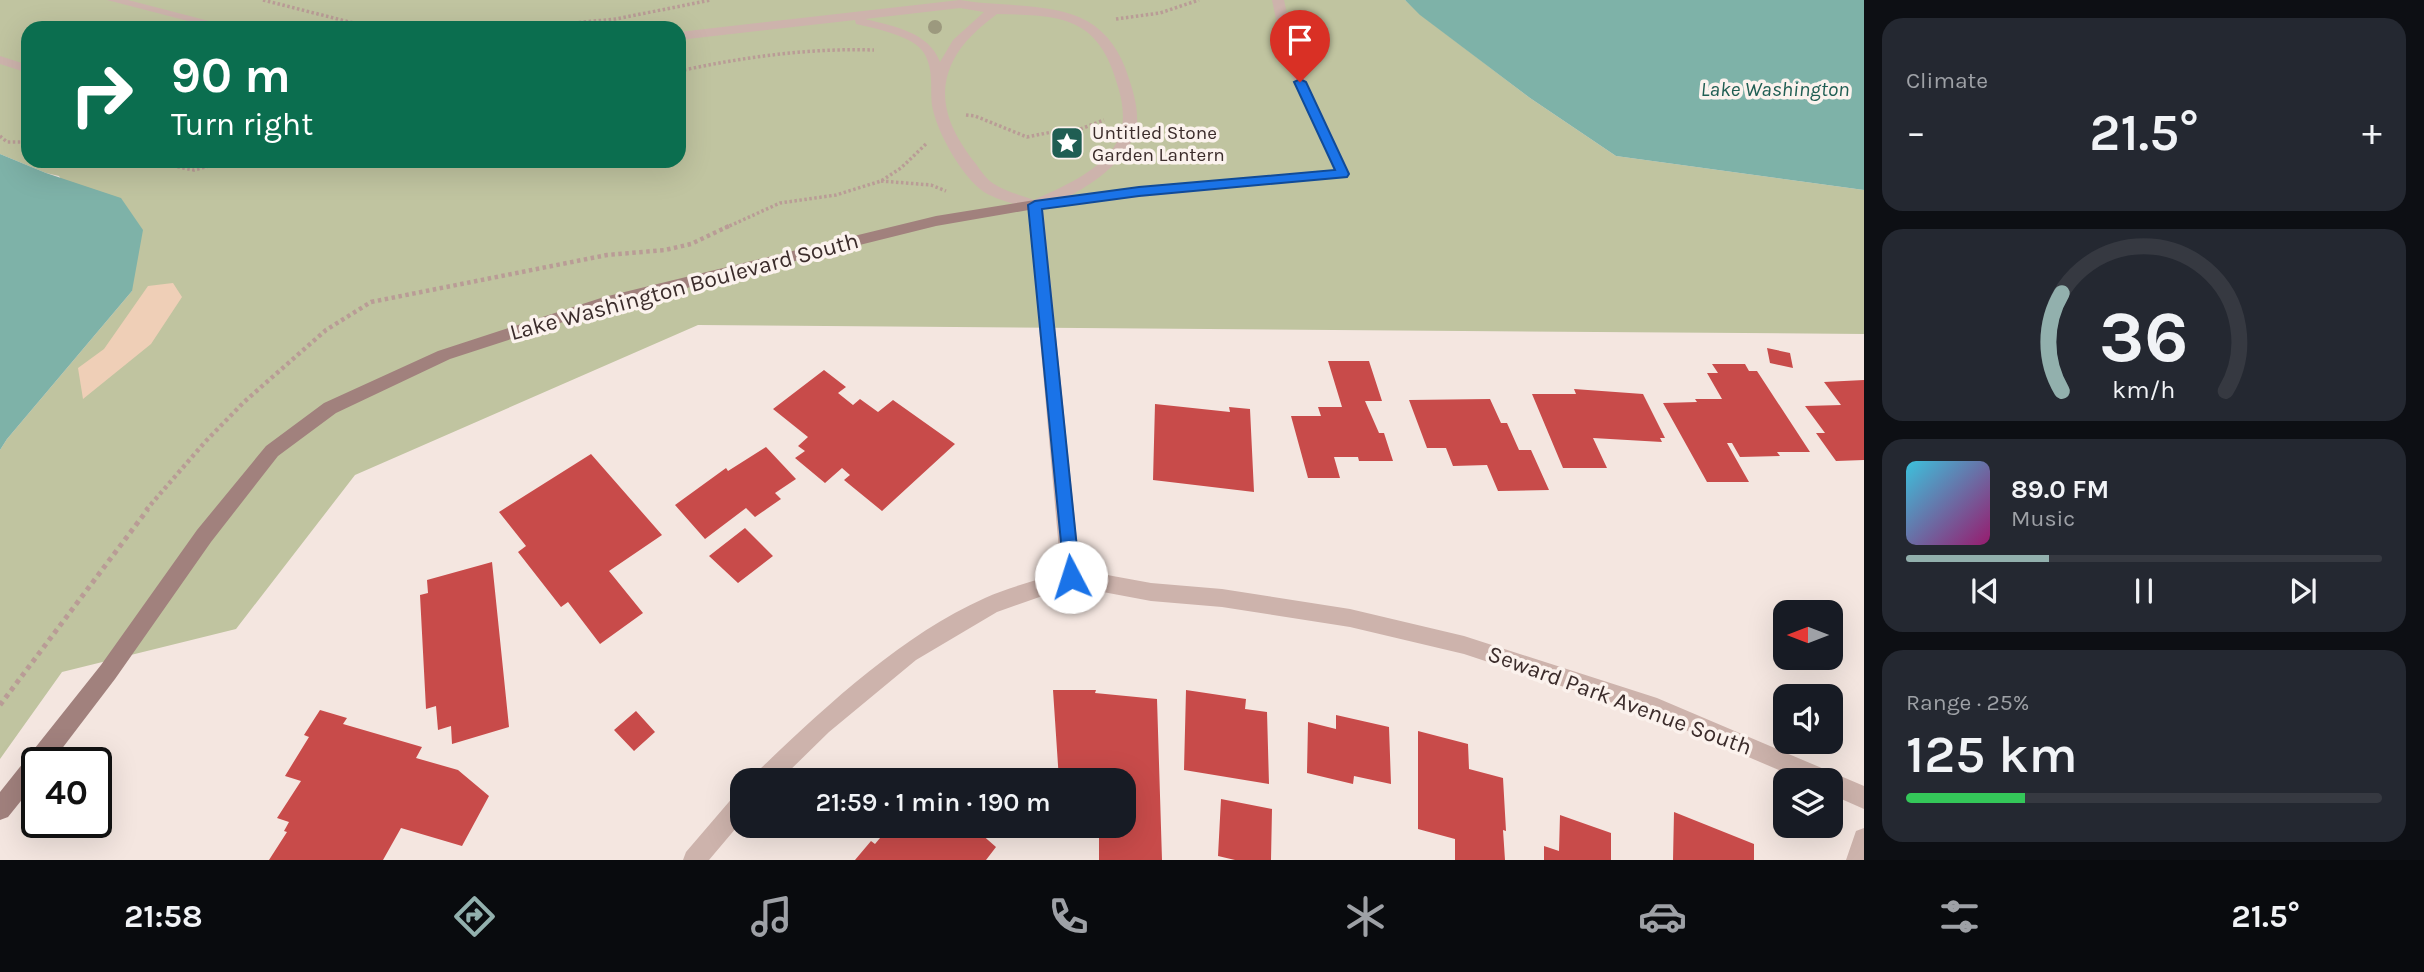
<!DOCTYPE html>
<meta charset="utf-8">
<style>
:root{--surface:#171b24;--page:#242831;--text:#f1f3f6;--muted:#9ea1a6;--line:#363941;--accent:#92b0ad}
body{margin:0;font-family:Karla,sans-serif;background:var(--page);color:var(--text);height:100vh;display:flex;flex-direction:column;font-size:26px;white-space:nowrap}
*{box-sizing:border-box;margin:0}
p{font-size:23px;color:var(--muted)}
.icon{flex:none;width:38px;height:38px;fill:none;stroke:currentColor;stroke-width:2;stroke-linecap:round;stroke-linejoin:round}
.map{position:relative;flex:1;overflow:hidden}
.sheet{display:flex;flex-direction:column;gap:18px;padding:18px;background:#0d0f14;width:560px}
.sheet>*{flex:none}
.banner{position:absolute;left:21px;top:21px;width:665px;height:147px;border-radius:21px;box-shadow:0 7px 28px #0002;background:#0b6e4f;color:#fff;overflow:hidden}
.needle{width:46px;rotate:270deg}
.controls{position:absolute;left:1773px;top:600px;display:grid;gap:14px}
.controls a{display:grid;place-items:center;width:70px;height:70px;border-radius:14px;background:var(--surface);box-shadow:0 7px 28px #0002;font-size:35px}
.speed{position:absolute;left:21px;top:747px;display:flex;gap:14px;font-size:35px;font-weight:700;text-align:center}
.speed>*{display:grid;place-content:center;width:91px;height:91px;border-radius:50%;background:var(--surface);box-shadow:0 7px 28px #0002;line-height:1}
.speed .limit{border:4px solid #111;border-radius:10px;background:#fff;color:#111}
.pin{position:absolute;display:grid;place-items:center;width:60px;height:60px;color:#fff;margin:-72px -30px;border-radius:50% 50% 50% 0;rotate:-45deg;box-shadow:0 0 7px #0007}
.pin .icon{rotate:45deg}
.me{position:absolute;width:77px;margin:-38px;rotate:355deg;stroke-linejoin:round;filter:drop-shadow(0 0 5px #0008)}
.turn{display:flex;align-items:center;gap:24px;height:147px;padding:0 35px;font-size:32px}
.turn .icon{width:91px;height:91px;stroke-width:2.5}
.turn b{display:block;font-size:49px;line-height:60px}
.big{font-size:52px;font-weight:600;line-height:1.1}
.sheet .tile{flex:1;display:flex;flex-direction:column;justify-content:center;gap:10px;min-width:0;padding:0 24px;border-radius:21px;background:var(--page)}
.sheet .dial{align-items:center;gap:0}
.dial svg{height:182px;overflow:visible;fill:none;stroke:var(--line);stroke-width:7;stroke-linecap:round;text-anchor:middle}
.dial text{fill:var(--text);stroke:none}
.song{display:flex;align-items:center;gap:21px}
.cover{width:84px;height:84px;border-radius:10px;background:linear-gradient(135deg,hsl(190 70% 55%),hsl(320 70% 35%))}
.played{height:7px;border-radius:4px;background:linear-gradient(90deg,var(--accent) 30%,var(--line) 30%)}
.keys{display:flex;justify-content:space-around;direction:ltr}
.heat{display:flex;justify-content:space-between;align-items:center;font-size:38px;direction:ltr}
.charge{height:10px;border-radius:5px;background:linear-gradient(90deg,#34c759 25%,var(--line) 0)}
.trip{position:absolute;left:730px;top:768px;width:406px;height:70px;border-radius:21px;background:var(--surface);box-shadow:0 7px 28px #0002;font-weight:600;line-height:70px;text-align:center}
.tab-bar{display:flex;height:112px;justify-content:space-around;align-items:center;background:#090b0e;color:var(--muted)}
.tab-bar .icon{width:49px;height:49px}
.tab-bar .on{color:var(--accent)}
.tab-bar b{font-size:32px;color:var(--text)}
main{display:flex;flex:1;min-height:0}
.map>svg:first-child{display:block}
.green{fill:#c0c4a0;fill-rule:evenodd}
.sand{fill:#efcfb7}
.water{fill:#7eb2a8}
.building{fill:#c84b4a}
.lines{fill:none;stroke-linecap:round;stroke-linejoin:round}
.path-far2{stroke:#b99c96;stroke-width:3.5;stroke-dasharray:2.5 2.5;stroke-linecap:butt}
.path-far1{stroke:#b99c96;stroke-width:4.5;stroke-dasharray:3.5 3.5;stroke-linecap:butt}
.path{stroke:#b99c96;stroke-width:5;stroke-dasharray:4.5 4.5;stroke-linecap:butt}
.service{fill:#cdb3ac;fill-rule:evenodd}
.pedestrian{fill:#cdb3ac;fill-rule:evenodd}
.minor{fill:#cdb3ac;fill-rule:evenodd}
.tertiary{fill:#cdb3ac;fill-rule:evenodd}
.secondary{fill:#a1817d;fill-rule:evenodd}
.tree{fill:#9c997e}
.route{fill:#1a73e8;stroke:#114b97;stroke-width:2}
.labels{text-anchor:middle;stroke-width:7;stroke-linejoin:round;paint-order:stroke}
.far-poi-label{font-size:19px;fill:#3b2c2b;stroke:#fbf2ed;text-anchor:start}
.far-water-label{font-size:21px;font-style:italic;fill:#1f5e53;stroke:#fbf2ed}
.street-label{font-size:23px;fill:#3b2c2b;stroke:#fbf2ed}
</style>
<main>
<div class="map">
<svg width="1864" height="860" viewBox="0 0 1864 860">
<rect width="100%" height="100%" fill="#f4e6e0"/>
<path class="green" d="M0,0H1405L1421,15L1530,98L1616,156L1864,190V334L698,325L355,475L236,629L62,672L0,759V450L7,439L132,291L59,176L46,173L0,154ZM28,28H679V161H28Z"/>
<path class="sand" d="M173,283L182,297L151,344L83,399L78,368L104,349L148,286Z"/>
<path class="water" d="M1405,0H1864V190L1616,156L1530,98L1420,15Z
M0,154L46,173L121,198L143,230L132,291L7,439L0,450Z"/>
<path class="building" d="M1767,348L1790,353L1793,368L1770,363Z
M1328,361H1369L1382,401H1365L1379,433H1384L1393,461H1359L1358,457H1334L1340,478H1308L1291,416H1321L1318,407H1342Z
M1712,364H1745L1749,371H1757L1810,452H1777L1780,456L1740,457L1732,443H1727L1749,482H1707L1663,403L1697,402L1695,399H1722L1707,373H1718Z
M824,370L846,387L838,393L853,405L860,399L878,412L893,400L955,444L882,511L844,480L850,475L842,468L825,483L795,458L805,451L798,446L808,437L773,409Z
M1864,380V460L1836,461L1816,433H1825L1805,406L1841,405L1824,382Z
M1574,389L1643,394L1665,438H1660L1662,442L1593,438L1607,468H1563L1532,394H1576Z
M1490,399L1501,423H1507L1519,450H1531L1549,490L1498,491L1487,465L1453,466L1446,448H1427L1409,400Z
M1155,404L1230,412L1229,407L1250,409L1254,492L1153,480Z
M766,447L796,479L775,493L781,499L755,517L746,508L705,539L675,505L726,468L728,471Z
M591,454L662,535L609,571L643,613L600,644L568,602L561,607L518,552L526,546L499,512Z
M745,528L773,556L738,583L709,556Z
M492,562L509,727L452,744L451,726L438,730L436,706L426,709L420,595L428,593L427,580Z
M1053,690H1096L1095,693L1157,699L1162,860H1099V826H1124V780H1059Z
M1186,690L1246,699L1245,709L1267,712L1269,784L1184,770Z
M320,710L347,718L343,724L422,747L416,758L458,770L489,796L462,846L401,828L383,860H269L287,832L284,831L289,822L277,818L301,781L285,776L309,737L304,735Z
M636,711L655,732L634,751L614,730Z
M1336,715L1389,727L1391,784L1354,776L1353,784L1307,773L1308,722L1336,729Z
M1418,731L1468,744L1469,769L1503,778L1506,831L1503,830L1505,860H1455V839L1418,829Z
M1221,799L1272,809L1271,860H1235L1218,856Z
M1674,812L1754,844V860H1673Z
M1560,815L1611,833V860H1544V846L1559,851Z
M890,826H952L960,833L965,826H972L996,847L986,860H855L871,841L875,844Z"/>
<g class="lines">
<path class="path-far2" d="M263,0L373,28
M1116,19L1160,13L1199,0
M519,28L616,19L711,0
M679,71C744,57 808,48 874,50
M966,115L975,116L1027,137L1057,131L1070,133L1104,120
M0,136L7,142H28
M148,161L194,170L228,161
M881,181L931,185L946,191
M725,228L780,203L836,195L881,181L901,168L926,144"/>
<path class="path-far1" d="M146,510L205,442L244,402L326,330L371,302L607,255L665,250L691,244L729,226"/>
<path class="path" d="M0,705L148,509"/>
<path class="service" d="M1272,0H1284L1297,61L1350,174L1348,177H1338L1336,174L1285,61Z"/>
<path class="pedestrian" d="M0,56L28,65V73L0,64Z"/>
<path class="minor" d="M107,0H128L236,28H215Z
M960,0C999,7 1053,2 1087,21C1108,33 1121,53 1128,76C1133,90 1138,107 1137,123C1133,164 1071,200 1035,210C1019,205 999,201 984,192C962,177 936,131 932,105C930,87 934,70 924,53C914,36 874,28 856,24L855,20L679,40V32ZM960,8L984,12L953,40L940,62C929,32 893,26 865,19ZM997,14C1064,15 1100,17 1119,90C1124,109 1126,129 1114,147C1096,173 1062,187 1034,200C1021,195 1006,192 994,184C986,179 981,171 976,164C952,134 934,99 953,61C963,41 980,27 997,14Z
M1864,828V860H1846L1856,831Z"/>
<path class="tertiary" d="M1343,169L1348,171V177L1139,197L1043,209L1080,570L1151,583L1222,589L1350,609L1464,636L1657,698L1864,786V809L1830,794V780H1802L1655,717L1464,654L1350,627L1222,607L1151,601L1071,586L997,612L916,660L829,732L780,780H754L757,772C824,708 900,636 985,598C1009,587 1036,581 1061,572L1028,205L1030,202L1139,187Z
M742,793V821L709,860H683L686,852L734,796Z"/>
<path class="secondary" d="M1035,200L1042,205L1040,208L936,226L606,308L450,359L336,413L278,456L211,542L115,679L51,763H37V781L8,817L0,820V792L101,665L197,530L266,446L324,403L438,351L604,297L936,216Z"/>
</g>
<circle class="tree" cx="935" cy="27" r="7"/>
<path class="route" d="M1300,79L1306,82L1349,174L1347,177L1139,196L1042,209L1080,577L1078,583L1071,585L1065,583L1028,205L1035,201L1139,187L1335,170L1294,82Z"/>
<defs>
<symbol id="sight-square" viewBox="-11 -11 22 22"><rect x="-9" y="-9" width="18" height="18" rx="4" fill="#1f5e53" stroke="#fbf2ed"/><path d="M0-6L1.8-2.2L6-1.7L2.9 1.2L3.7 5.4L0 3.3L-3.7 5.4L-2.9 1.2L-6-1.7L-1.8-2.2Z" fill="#fff"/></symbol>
</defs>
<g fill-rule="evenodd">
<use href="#sight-square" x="1048" y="124" width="38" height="38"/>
</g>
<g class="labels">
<g class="far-poi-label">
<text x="1092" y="139">Untitled Stone<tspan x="1092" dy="22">Garden Lantern</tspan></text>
</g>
<g class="far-water-label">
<text x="1775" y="96">Lake Washington</text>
</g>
<g class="street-label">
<text transform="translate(684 286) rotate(-15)" y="8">Lake Washington Boulevard South</text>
<text transform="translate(1620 700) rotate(20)" y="8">Seward Park Avenue South</text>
</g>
</g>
</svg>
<div class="controls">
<a><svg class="needle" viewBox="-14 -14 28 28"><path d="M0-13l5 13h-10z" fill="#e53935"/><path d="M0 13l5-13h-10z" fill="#9ea1a6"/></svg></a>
<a><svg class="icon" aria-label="sound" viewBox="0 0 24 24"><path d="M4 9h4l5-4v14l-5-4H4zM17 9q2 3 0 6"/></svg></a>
<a><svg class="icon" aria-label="layers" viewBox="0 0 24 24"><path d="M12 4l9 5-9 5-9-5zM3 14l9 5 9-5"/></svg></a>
</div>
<div class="speed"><div class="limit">40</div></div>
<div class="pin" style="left:1300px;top:82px;background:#d93025"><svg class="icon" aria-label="arrive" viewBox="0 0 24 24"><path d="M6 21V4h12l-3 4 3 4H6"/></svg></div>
<svg class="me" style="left:1071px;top:577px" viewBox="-20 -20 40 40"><circle r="19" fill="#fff"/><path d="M0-13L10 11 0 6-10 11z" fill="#1a73e8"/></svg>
<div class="trip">21:59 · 1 min · 190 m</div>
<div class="banner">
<div class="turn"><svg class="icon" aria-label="right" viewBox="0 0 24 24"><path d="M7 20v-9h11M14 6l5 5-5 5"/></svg><div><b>90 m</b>Turn right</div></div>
</div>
</div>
<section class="sheet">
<div class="tile"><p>Climate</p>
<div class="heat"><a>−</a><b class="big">21.5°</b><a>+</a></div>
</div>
<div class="tile dial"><svg viewBox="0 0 100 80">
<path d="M14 69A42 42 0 1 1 86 69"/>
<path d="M14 69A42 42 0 0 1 14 26" stroke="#92b0ad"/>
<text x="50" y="56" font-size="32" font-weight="700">36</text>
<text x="50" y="72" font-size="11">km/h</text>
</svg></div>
<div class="tile">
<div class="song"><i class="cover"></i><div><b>89.0 FM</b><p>Music</p></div></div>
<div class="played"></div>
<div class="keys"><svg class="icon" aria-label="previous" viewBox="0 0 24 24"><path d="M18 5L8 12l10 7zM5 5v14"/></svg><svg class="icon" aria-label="pause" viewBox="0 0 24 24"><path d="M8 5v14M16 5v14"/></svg><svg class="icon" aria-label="next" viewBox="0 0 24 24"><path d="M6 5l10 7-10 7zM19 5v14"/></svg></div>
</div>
<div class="tile"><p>Range · 25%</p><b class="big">125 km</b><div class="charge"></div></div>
</section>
</main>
<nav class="tab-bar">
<b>21:58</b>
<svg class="icon on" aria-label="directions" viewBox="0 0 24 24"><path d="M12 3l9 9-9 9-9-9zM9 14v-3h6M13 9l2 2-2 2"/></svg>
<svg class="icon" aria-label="music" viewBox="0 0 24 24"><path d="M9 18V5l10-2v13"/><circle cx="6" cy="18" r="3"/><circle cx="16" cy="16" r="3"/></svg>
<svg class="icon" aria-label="phone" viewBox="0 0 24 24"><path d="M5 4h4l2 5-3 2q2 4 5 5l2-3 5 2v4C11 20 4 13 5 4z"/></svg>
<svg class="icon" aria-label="climate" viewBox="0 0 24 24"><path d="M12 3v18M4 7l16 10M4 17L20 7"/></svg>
<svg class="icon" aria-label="car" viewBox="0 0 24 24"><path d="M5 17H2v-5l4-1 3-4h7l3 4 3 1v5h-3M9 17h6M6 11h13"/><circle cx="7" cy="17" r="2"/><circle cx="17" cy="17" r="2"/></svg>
<svg class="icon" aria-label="filters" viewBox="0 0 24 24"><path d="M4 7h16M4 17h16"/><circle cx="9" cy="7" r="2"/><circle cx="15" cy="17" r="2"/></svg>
<b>21.5°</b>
</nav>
